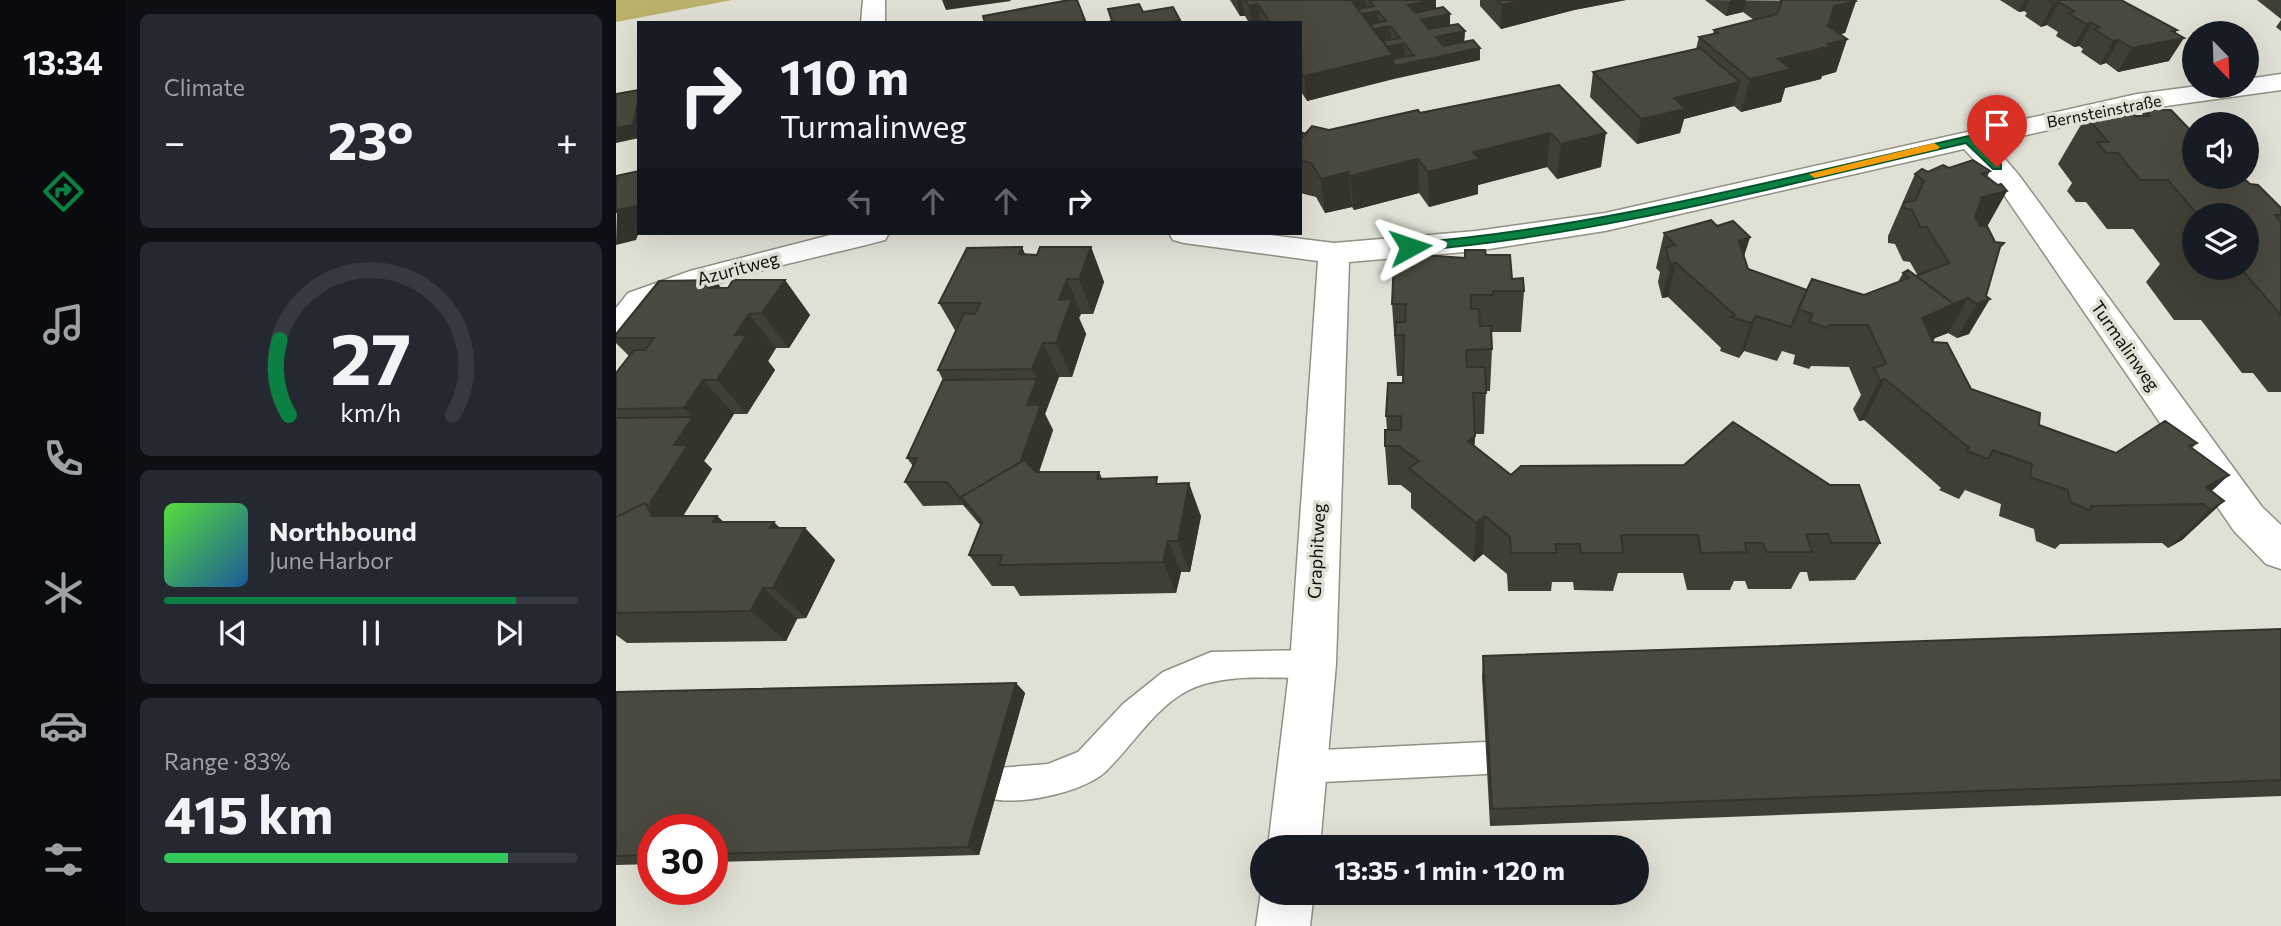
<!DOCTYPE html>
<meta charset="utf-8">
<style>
:root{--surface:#171b24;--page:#242831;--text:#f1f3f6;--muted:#9ea1a6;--line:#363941;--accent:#0b8043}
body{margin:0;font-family:Commissioner,sans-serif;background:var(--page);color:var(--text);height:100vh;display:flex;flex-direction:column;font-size:26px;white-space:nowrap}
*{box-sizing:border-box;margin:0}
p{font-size:23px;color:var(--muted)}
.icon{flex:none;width:38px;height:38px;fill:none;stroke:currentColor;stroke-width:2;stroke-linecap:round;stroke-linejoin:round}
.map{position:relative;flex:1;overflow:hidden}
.panel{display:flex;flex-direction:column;gap:14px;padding:14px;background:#0d0f14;width:490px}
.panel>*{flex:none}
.hud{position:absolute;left:21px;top:21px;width:665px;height:214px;border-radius:0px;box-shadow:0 7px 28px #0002;background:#171b24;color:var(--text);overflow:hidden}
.needle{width:46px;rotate:157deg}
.buttons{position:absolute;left:1566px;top:21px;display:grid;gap:14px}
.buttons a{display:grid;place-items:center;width:77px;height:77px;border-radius:50%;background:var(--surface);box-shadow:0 7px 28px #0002;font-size:35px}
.speed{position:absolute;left:21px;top:814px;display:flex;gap:14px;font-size:35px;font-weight:700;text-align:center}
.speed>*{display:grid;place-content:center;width:91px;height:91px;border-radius:50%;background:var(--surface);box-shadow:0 7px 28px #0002;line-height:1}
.speed .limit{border:10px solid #d22;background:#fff;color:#111}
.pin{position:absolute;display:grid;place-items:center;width:60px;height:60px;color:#fff;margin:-72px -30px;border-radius:50% 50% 50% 0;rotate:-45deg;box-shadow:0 0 7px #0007}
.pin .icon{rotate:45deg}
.me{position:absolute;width:77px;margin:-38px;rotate:85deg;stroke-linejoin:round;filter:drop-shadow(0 0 5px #0008)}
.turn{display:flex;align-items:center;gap:24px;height:147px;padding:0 28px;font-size:32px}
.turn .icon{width:91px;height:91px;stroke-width:2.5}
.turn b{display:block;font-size:49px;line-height:60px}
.lanes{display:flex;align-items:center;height:66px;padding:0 28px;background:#0003;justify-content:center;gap:35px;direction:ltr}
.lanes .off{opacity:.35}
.big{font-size:52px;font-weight:700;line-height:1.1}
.panel .card{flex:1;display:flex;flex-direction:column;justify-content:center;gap:10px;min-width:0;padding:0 24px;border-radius:10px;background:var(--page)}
.panel .dial{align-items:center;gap:0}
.dial svg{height:182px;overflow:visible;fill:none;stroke:var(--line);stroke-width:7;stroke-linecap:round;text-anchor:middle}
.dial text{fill:var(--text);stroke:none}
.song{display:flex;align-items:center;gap:21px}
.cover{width:84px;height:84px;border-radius:10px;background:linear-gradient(135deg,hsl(110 70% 55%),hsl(210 70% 35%))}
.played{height:7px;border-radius:4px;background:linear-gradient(90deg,var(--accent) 85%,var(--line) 85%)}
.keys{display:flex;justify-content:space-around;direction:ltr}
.heat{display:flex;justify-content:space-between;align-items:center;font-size:38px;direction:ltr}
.charge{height:10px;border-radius:5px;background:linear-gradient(90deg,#34c759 83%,var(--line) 0)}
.trip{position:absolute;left:634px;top:835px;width:399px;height:70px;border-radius:35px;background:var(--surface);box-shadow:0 7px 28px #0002;font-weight:700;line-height:70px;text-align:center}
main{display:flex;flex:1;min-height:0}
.menu{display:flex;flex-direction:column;width:126px;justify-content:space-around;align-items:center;background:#090b0e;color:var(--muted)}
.menu .icon{width:49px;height:49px}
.menu .selected{color:var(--accent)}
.menu b{font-size:32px;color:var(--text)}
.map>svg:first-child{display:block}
.green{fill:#bab26a}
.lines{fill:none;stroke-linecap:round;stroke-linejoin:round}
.service-casing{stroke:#909085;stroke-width:3}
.minor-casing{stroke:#909085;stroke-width:3}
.service{fill:#fff;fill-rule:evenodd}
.minor{fill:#fff;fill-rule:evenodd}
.wall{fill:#403f36;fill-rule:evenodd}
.shaded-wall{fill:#34332c}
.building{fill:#4a493f;stroke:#34332c;stroke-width:2}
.route{fill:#0b8043;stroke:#07532c;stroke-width:2}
.slow{fill:#f59e0b}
.labels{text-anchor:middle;stroke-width:7;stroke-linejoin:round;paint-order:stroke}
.far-street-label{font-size:16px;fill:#10100c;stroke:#e1e0d5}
.street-label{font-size:18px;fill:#10100c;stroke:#e1e0d5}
</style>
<main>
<nav class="menu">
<b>13:34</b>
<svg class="icon selected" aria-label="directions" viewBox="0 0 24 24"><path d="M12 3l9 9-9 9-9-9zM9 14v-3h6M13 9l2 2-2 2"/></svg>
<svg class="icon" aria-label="music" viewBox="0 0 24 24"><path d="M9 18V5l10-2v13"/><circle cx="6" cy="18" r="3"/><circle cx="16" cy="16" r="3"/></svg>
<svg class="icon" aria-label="phone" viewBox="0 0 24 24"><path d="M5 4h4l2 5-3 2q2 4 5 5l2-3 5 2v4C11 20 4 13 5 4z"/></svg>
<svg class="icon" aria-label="climate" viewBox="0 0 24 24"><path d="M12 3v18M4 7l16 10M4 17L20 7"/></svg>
<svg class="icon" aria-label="car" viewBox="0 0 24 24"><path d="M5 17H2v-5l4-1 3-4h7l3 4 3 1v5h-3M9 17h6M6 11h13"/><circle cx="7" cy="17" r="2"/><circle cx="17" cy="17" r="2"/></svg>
<svg class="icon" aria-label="filters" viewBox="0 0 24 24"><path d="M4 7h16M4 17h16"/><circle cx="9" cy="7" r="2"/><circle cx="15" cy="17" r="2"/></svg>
</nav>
<section class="panel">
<div class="card"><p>Climate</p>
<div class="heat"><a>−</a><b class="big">23°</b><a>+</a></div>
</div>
<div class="card dial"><svg viewBox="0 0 100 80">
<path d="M14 69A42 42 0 1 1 86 69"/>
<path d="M14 69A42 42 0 0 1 10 36" stroke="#0b8043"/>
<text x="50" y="56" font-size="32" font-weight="700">27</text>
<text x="50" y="72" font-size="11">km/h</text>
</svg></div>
<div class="card">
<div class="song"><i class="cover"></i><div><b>Northbound</b><p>June Harbor</p></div></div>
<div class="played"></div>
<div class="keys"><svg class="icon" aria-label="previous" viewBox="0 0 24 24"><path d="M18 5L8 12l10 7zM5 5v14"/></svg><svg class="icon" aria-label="pause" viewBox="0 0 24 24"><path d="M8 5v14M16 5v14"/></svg><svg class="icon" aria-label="next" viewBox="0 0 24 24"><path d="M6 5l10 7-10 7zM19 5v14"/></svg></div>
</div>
<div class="card"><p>Range · 83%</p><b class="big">415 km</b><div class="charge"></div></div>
</section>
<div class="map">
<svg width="1665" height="926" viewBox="0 0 1665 926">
<rect width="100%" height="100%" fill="#e1e0d5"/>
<path class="green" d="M0,0H116L0,22Z"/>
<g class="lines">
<defs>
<path id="service" d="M697,650L708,654L712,664L708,674L697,678C657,679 607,672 571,691C536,710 516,747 488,773C467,792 397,808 371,797L366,785L371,773L383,768L432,764L462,752L507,704L547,672L595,652Z
M870,742L882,747L887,758L882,769L870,774L686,783L674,779L669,767L674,755L686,751Z"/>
<path id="minor" d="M247,0H269V23H245Z
M1665,74V90L1521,110L1375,143L1402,174L1646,507L1665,525V569L1650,564L1618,531L1382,186L1348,149L989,231L860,251L733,262L720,664L704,847H652L674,664L702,261L568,243L557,240L553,233H639L718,243L860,231L989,213L1521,94L1582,86H1631V79Z
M222,233H273L269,240C193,260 111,274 40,307C22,315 20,336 0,342V308L12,293L74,271Z
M645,892H698L694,926H640Z"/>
</defs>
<use href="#service" class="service-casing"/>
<use href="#minor" class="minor-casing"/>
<use href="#service" class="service"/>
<use href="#minor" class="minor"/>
</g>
<path class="wall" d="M614,0H820V8L834,25L849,31L848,41L864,48V60L778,78L691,101L684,90V23H633L629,16H624Z
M864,0H1010L958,10L885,29L864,6Z
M1089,0L1240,1L1229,33L1224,34L1231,39L1220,72L1206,76L1205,79L1169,88L1165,102L1125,112L1118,106L1068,119L1064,133L1021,144L974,97L977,72L1080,49L1083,37L1097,34L1098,30L1138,20L1127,12L1110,16Z
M1384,0H1505L1559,33L1553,61L1502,72L1490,63L1484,65L1465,52L1467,49L1463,46L1458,47L1440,36L1442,32L1431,25L1425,27L1409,16L1411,13L1408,11L1403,12Z
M1641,0H1665V19Z
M1665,20V31L1660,27Z
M943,85L985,167L941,179L931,167L862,185V194L813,207L803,193L738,210L736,207L709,213L700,197L684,193V132L690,134L713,130Z
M1529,110L1577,134L1634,184L1665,208V392H1652L1637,373H1626L1585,320H1558L1530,282L1544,264L1517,229H1491L1470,202H1460L1451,191L1456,183L1442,164L1470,116H1487L1490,111L1519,116H1525ZM1578,215H1631V268H1578Z
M1333,168L1374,171L1371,177L1391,191L1371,226L1381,255L1353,334L1341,338L1332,333L1319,338L1317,341L1355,389L1423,425L1500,453L1581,443L1576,448L1596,491L1608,501L1566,540L1552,548L1546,543L1444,544L1439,549L1420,541L1418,529L1383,516L1385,504L1349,490L1343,499L1323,490L1325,488L1248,420L1243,421L1237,409L1245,395L1233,367L1195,366L1193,369L1177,364L1179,355L1166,351L1161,361L1128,351L1123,358L1104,351L1105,348L1052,297L1046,298L1042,282L1044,272L1040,268L1048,233L1101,226L1134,237L1128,256L1132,269L1191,290L1248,295L1282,282L1287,273L1302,276L1294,262L1287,261L1279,244L1272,243V236L1299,174Z
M406,247L409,255H421L475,247L488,282L477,314H465L463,318L470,334L456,377H443L429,414L437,430L423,472H483L486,478L544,484L585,516L574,572H565L560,593L404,596L398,586H376L353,555L365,526L347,505L307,506L289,482L297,466L291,458L327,380L322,370L340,332L323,303Z
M870,255L908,291L905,332H875L876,349L874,391H870L868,434H859L858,446L895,475L1264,543L1239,580L1193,581L1191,572H1184L1175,589H1132L1129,581H1118L1114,590H1071L1067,573H1002L997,591L958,590L957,582H936L935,591H892L891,574L867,554L858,562L795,508V493L785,485H772L769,446L771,430L770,416L787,383V376H781L776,304L849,258Z
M99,280L105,288L169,280L194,315L173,348H160L152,361L159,370L131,414H118L88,461L96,469L67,516H101L108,522L164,528H189L219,560L190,618L181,619L170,641L11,643L0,635V373L13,356L0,343V334Z
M1665,629V796L874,826L866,677L867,656Z
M400,683L409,693L363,855L96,862V830H37V864L0,865V692Z"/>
<path class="shaded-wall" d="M326,0H394L395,1L330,10Z
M621,0H626L629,16H624Z
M724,0H750V7L715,14Z
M820,0V12L793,17L792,5Z
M908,0H1010L958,10L885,29L886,5Z
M1114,0H1130L1127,12L1110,16Z
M1408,0H1413L1408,11L1403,12Z
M1240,1L1229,33L1207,38L1218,6Z
M1443,2L1431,25L1425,27L1437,3Z
M642,4L645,23H636L633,6Z
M762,11L763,23L740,28L739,15Z
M834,14V27L805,32V20Z
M1476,23L1463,46L1458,47L1470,24Z
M774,26L775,38L752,43L751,31Z
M1561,30L1555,40L1568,38L1553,61L1502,72L1516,48L1556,31Z
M849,31L848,43L820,49V37Z
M1231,39L1220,72L1206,76L1205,79L1169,88L1165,102L1125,112L1134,79L1162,59L1212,44Z
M1503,40L1490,63L1484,65L1497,41Z
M788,43L789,56L777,58L778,79L691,101L688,76L764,48Z
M864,48V60L778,79V66Z
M1124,82L1118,106L1068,119L1064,133L1021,144L1025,119L1058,98Z
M23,97V138L0,143V128Z
M934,133L931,167L862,185V194L813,207L812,172L857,152Z
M990,133L985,167L941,179L945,144Z
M802,159L803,193L738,210L734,176Z
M732,172L736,207L709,213L705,179Z
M1391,191L1372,225L1347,232L1366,197Z
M23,206V233H34L22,235L20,240L0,245L1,210Z
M1134,237L1123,272V241Z
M406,247L421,282L403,254Z
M475,247L488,282L477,314L463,279Z
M1060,263L1052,297L1046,298L1054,264Z
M451,279L465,314L463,318L470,334L456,377L440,343L443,300Z
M99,280L126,315L93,288Z
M169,280L194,315L173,348L146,313Z
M1352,298L1332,333L1319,338L1315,345L1306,318Z
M1374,299L1353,334L1341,338L1361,304Z
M133,314L160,348L152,361L159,370L131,414L101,380L119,335Z
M1140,316L1128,351L1123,358L1135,323Z
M427,343L443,377L429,414L437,430L420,481L405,460L411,405L421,379L416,369Z
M1269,379L1248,420L1243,421L1264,380Z
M87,380L118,414L88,461L96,469L61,526L0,570L29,503H34L58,445L77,417L68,408Z
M859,436L857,476L852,441Z
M1613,475L1582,504L1590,487Z
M573,483L585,516L574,572L562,541Z
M1608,501L1566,540L1552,548L1594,510Z
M101,516L135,548L97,522Z
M869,516L867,554L858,562L860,523Z
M158,522L180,544L189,528L219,560L190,618L157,588L154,528Z
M552,541L565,572L560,593L547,562Z
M147,588L181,619L170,641L135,611Z
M400,683L409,693L363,855L352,847Z"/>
<path class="building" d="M453,0H461L470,23H369L367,16Z
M629,0H735L777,55L688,76L684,71V23H654L642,4L633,6Z
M753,0H818L792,5L799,13L827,7L834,14L805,20L813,29L842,24L849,31L820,37L827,46L857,40L864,48L778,66L777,59L798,55L788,43L771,47L767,41L784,38L774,26L758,29L754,24L770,21L762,11L746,14L742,9L758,6Z
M881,0H908L886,5Z
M1164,0H1239L1240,1L1218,6L1212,26L1231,39L1212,44L1216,46L1162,59L1175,69L1134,79L1083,37L1102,33L1098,30L1161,14L1166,1Z
M1432,0H1505L1561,30L1556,31L1568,38L1516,48L1503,40L1497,41L1478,29L1484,27L1476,23L1470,24L1452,13L1458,11L1443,2L1437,3Z
M523,4L527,12L557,7L564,20L552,23H488L496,21L492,9Z
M1084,48L1124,82L1058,98L1070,109L1025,119L977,72Z
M943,85L990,133L945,144L934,133L857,152L863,159L812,172L802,159L734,176L732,172L705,179L695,163L684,160V140L696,126L713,130L802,110L804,113Z
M23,90V97L17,125L0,128V94Z
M1514,110L1519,116H1534L1529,110H1555L1578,134V177H1626L1634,184L1642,185L1665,208V215H1659L1665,222V315L1627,271H1599L1597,268H1631V215H1582L1552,180H1524L1502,153H1490L1481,142H1492L1470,116H1494L1490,111Z
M684,132L690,134L684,140Z
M1357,160L1374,171L1366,174L1382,185L1385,184L1391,191L1366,197L1359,217L1364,226H1371L1379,242L1388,243L1384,247L1370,296L1374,299L1361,304L1352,298L1338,304L1300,276L1333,263L1311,227H1304L1296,210L1288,208V202L1299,201L1308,181L1299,174L1306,169L1312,172L1327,165L1333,168Z
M23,171V206L1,210L0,213V176Z
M1095,220L1101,226L1117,221L1134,237L1123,241L1132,269L1191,290L1175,327L1140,316L1135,323L1115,317L1119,315L1060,263L1054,264L1050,248L1059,245L1048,233Z
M1567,233H1578V246Z
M406,247L403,254L421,255L424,247H475L463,279H451L443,300L456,299L440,343H427L416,369L322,370L348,313L359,314L364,303H323L351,248Z
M849,250H869L870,255H894L896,279L907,278L908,291H877V295H855V309H863L864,326H875L876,349L850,350L851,367H869L870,393H857L859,436L852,441L895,475L905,466L1068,465L1117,422L1214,485H1243L1264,543H1215L1212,534H1190L1196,552H1150L1147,543H1129L1131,552L1085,553L1082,535H1005L1007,553H965L964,544H939L941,553H895L894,537L869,516L860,523L793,468L803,461L782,446H769V430H785V416H770L772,383H787L788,335H779L780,322H789L790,304H776L778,259H806V255L849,258Z
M1292,270L1338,304L1306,318L1317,342L1331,343L1355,389L1424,413L1423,425L1500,453L1549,421L1581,443L1573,446L1613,475L1590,487L1608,501L1594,510L1588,504L1475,506V511L1454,502L1452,490L1414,477L1416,464L1377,450L1372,459L1351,451L1353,448L1269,379L1264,380L1258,368L1270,364L1252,325H1213L1211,328L1194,322L1196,314L1182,309L1196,279L1248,295L1293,278L1287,273Z
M99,280L93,288H112L117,280H169L146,313L133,314L119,335H131L101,380H87L68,408L0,409V373L18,350H29L38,338H0V334L43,281Z
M421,379L411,405H425L405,460L406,461L345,497L351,506L331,482H289L301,458H291L327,380Z
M77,417L58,445H72L34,503L39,512L29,503L0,517V418Z
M408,460L420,472H483L481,479L541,477L540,484L573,483L562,541H552L547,562L383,565L386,555H353L366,522L345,497Z
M29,503L36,516H101L97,522H158L154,528H189L157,588H147L135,611L0,613V517Z
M1665,629V780L876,809L867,656Z
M400,683L352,847L96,854V830H37V855L0,856V692Z"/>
<path class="route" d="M1353,136L1385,164V169H1377L1350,143C1166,185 982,236 794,251L787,247L794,243C983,228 1168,178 1353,136Z"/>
<path class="slow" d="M1318,143L1324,147L1322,149L1199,178L1193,174Z"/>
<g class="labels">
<g class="far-street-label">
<text transform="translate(1488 111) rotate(-11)" y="6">Bernsteinstraße</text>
</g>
<g class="street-label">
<text transform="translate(122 269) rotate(-15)" y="6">Azuritweg</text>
<text transform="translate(1509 346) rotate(55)" y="6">Turmalinweg</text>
<text transform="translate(701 551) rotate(-87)" y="6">Graphitweg</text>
</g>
</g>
</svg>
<div class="buttons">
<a><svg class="needle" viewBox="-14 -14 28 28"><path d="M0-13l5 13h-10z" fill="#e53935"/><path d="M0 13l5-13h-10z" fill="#9ea1a6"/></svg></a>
<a><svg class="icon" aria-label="sound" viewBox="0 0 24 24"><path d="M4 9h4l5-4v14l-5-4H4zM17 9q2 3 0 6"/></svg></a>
<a><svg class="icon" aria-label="layers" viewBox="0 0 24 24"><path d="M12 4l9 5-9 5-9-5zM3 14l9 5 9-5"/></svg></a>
</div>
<div class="speed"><div class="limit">30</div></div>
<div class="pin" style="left:1381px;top:167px;background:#d93025"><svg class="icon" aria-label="arrive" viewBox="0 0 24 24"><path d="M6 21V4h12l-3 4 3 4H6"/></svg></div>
<svg class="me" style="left:794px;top:247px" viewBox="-20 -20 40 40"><path d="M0-17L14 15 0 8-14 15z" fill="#0b8043" stroke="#fff" stroke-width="4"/></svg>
<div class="trip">13:35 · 1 min · 120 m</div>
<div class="hud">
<div class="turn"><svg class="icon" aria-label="right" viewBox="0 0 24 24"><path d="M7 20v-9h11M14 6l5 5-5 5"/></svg><div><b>110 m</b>Turmalinweg</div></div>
<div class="lanes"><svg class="icon off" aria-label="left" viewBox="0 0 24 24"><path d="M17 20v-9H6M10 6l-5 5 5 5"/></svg><svg class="icon off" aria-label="ahead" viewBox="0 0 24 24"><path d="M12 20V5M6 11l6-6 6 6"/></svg><svg class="icon off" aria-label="ahead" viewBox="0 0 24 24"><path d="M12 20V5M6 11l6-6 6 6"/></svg><svg class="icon" aria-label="right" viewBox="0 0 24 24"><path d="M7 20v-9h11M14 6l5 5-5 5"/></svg></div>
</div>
</div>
</main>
